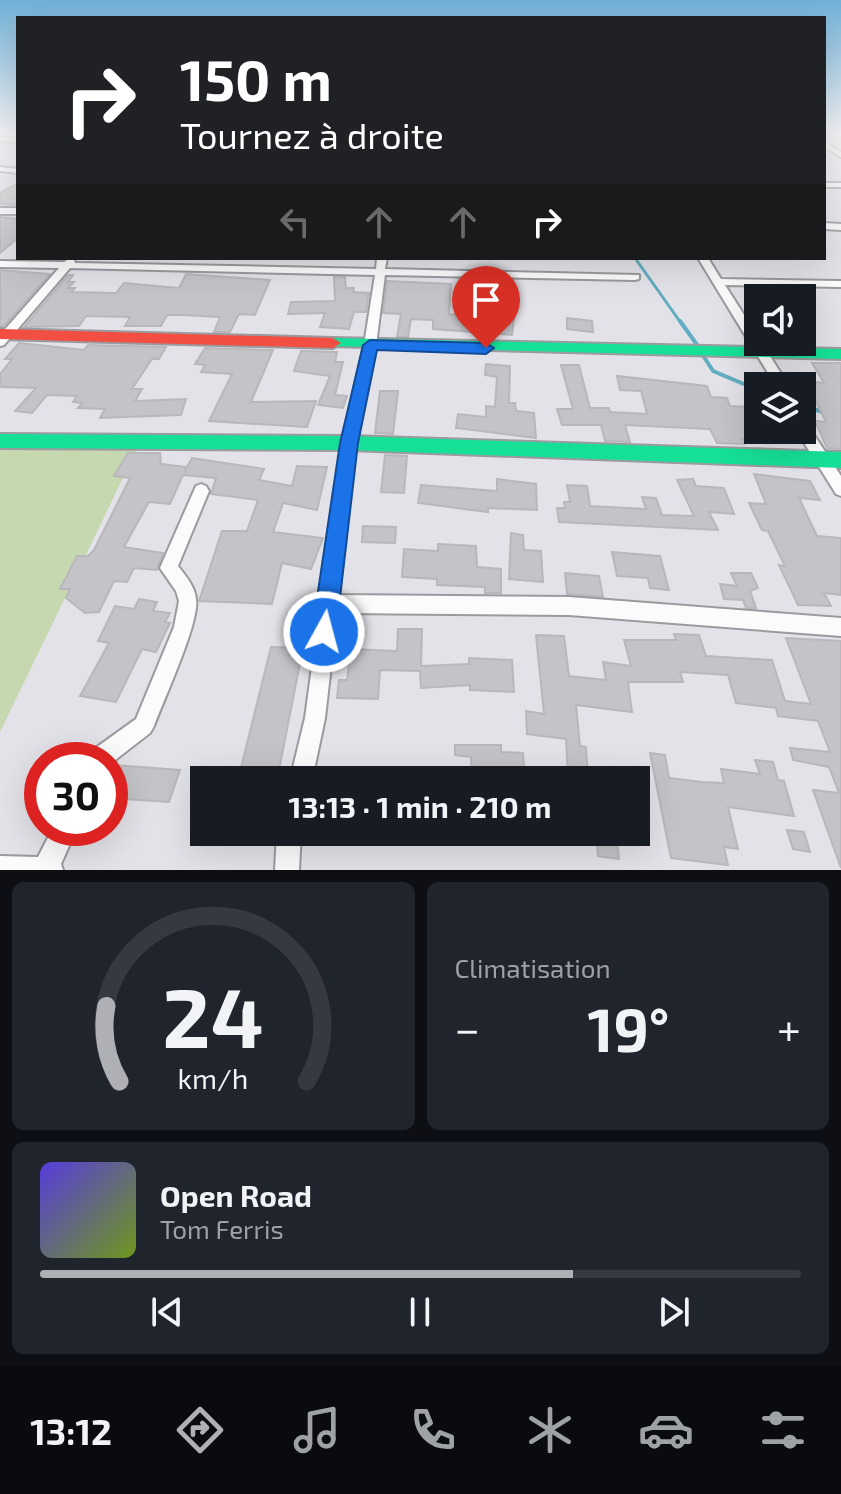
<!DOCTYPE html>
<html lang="fr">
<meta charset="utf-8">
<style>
:root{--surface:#171b24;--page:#20242c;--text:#f1f3f6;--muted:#9ea1a6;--line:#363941;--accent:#afb0b3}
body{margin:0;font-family:"Exo 2",sans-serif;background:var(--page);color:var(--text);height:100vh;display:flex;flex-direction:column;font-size:30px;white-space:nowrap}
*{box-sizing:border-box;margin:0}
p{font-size:26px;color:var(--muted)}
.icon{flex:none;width:44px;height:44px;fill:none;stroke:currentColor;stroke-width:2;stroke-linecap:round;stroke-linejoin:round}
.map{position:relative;height:870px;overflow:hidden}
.drawer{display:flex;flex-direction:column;gap:12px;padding:12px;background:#0d0f14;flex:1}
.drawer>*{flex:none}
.guide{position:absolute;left:16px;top:16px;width:810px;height:244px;border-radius:0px;box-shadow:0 8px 32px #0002;background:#202124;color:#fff;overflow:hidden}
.buttons{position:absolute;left:744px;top:284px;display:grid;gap:16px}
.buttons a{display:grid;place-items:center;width:72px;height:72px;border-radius:0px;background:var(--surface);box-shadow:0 8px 32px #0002;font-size:40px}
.speed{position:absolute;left:24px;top:742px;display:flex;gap:16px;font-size:40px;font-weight:700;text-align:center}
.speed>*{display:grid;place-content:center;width:104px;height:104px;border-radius:50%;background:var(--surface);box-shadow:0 8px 32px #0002;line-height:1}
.speed .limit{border:12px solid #d22;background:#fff;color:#111}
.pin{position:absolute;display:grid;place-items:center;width:68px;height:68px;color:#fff;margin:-82px -34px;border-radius:50% 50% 50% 0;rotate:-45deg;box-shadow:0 0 8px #0007}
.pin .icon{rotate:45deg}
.me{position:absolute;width:88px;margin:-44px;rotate:7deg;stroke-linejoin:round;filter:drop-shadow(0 0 6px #0008)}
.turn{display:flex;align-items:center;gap:28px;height:168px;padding:0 32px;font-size:36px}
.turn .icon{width:104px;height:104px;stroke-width:2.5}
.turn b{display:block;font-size:56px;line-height:68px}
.lanes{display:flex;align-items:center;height:76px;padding:0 32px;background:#0003;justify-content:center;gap:40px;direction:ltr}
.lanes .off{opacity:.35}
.big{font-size:60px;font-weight:700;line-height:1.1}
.drawer .card{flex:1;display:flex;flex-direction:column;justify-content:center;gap:12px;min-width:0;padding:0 28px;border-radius:12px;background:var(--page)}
.drawer .dial{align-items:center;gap:0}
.dial svg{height:208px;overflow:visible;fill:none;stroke:var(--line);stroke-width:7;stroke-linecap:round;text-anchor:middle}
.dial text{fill:var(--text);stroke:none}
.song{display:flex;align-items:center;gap:24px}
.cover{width:96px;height:96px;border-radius:12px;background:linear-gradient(135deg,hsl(250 70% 55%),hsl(80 70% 35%))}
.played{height:8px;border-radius:4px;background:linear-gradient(90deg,var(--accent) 70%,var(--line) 70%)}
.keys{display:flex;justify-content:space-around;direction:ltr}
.heat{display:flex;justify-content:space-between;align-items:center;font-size:44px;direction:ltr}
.drawer .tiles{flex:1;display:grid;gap:12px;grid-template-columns:1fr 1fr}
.card:last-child{grid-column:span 2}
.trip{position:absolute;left:190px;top:766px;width:460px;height:80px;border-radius:0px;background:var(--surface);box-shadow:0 8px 32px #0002;font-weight:700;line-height:80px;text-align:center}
.menu{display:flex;height:128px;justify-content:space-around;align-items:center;background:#090b0e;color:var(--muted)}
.menu .icon{width:56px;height:56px}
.menu .on{color:var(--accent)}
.menu b{font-size:36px;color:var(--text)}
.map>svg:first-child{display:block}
.green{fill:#c5d8b0}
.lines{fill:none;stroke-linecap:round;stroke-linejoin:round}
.stream-far1{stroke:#62adc1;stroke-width:3}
.stream{stroke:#62adc1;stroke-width:4}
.building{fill:#c4c3c7;stroke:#b8b7bb;stroke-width:2}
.street-casing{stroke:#9b9a9e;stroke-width:4}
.fast-casing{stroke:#9b9a9e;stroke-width:4}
.jam-casing{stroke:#9b9a9e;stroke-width:4}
.street{fill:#fbfbfc;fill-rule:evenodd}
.fast{fill:#16e098;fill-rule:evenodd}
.jam{fill:#f24e42;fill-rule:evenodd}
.route{fill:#1a73e8;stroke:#114b97;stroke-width:2}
</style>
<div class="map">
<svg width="841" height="870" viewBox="0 0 841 870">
<rect width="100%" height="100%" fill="#e3e2e8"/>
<path class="green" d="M0,447L137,449L0,732Z"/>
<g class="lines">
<path class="stream-far1" d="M635,258L681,323"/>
<path class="stream" d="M680,321L700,349
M704,357L713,371L758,390
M802,405L823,412"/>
</g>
<path class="building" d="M18,183V205L0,204V193Z
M0,217L18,219V238L0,253Z
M0,270L50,274L4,326H0Z
M186,274L270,280L255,315L239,314L230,332H214L220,317L182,315H167L161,326H125L130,317L86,316L79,326L24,327L68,275H73L68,282H74L68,288H75L72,292L116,293L124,283L179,288Z
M334,277H345L346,288H354L353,292L369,293L366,312H354L349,329L320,327L325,313L288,314L291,302L335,301Z
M466,280H489L491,293L466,292Z
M387,281L451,284L449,314L491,317V308L515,310L512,335L433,329V320L411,319L408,337H397L401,314L383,313Z
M567,318L592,321L593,332L567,329Z
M19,343L84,350L88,345L166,347L159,359H152L132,389H142L135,401L186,399L181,415L100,418L105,409L78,408L82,403L73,402L77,396L47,395L32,413L15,411L36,388L0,387V374L12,359H5Z
M205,348L273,350L251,402L316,401L307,427L209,421L232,374L201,372L205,365L195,364Z
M301,351L337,352L335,362H343L335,395L347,396L343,408L318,405L330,376L294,371Z
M812,363H841V449L827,448L815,421L826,422L806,381L824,383Z
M486,364L510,366L509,403H515L516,411L534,413L536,438L456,428L458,414L486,417V406L495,407L497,377L485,375Z
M561,365H579L590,408H609L610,412L647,414L641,391L620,390L617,376L707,386L711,397L727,398L730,406L748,407L758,426V440L742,439L744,444L717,443L710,429L625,425L630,442L605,441L601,425H562L557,409H573Z
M380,391H398L393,434L375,433Z
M128,453H160L161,464L187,467L184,472L192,458L264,469L259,480L292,486L297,466L327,467L317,510L283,503L273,532L323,538L311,569L282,563L272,604L199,601L222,531H247L258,500L211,494L216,478L183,475L170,504L149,502L124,547L163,553L157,570L134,568L127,582L114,581L99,612L85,613L66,598L70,589H60L77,556H88L94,550L130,478L114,476Z
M385,455L407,456L404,493L381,492Z
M754,474L810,481L820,500L799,498L817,536L841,538V595L824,593L831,606L798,605L779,565L785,566L768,531L762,530L749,503L766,504Z
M497,479L536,484L537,510L488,508V512L418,503L421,485L497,491Z
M693,479L696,486L724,488L734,514L709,512L718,530L559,522L557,508H565L564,502H570L567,485L587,486L590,506L646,509L642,497L656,498L662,515L694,516L677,480Z
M363,526L396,527L395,543L362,542Z
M511,533L523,535L524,550L541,551L543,582L509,579Z
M438,544L476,546L477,567L501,569V593H485V587L437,585V579L402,577L404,549L438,551Z
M612,552L660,556L669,590L650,588L648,578L617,576Z
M565,573L599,576L603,597L567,594Z
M731,573H751L758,588L750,591L756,608H746L743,600L724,599L720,584L737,586Z
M139,599L157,602L153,611L170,613L165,622L170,623L156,652L142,649L116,702L80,696L109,643L98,641L115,606L134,609Z
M398,629H422L421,666L469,664V658L512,660L514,692L470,690V685L421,688L420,671L380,670L378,699L337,698L339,680H347L351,649L397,651Z
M674,634L699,635L706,656L772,660L785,701L811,704L786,638L841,641V868L813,790L839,793L829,767L793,760L790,748L830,752L818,721L778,716L776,708L736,703L728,675L680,672L683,682H628L632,712L576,705L580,746L586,747L588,779L568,775L566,739L527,734L526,711L544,714L536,635L564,636L569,676L606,680L603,662L631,666L624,640H676Z
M271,647L303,648L277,780H238Z
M455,745H501V752L523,753L525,780H472L471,757L455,755Z
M650,753L665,755L669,778L702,782L724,783L721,769L760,774L755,760L773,762L778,780L784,781L794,816L728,807L738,849L724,847L728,865L671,858Z
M113,765L180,770L169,802L110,798V767Z
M787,830L804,832L810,852L793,849Z
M394,832H525L526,845L394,841Z
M596,832H616L619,859L598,856Z"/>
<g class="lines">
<defs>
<path id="street" d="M0,137L18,138V142L0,141Z
M824,142L841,152V157L824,147Z
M0,167L18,169V173L0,171Z
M824,183H841V187H824Z
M0,208H18V214H0Z
M824,223L841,224V230L824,229Z
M71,258L74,259L75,263L376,269L377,258H387L385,269L639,275V279L635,280L385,275L376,345L356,443L339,595L569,597L841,618V636L569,615L337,613L325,718L312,780H290L305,718L320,608L318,604L321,597L342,443L364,345L375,275L70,268L4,345L0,346V335L59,268L0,267V261L64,262Z
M698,258H708L721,279L841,281V287L725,285L758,337V342H761L789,386H776Z
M802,423L807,424L841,476V496L836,494L796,430H802Z
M201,484L206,486L209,491L178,566C186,576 195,587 196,599C200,622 163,701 154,726L150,733L110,764V760H87L90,752L136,719L174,627L179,601L176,591L160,568L196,486Z
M53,828H77L61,864L63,870H0V856L38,857Z
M277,832H301L299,870H275Z"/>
<path id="fast" d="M333,338L841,349V359L328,346L325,343Z
M0,434L349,436L841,452V468L349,450L0,448Z"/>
<path id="jam" d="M0,329L333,338L341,343L333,348L0,339Z"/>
</defs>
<use href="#street" class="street-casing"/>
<use href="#fast" class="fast-casing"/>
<use href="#jam" class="jam-casing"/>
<use href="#street" class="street"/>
<use href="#fast" class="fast"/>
<use href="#jam" class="jam"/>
</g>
<linearGradient id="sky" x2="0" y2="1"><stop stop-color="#72b1d8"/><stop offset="0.52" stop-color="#f2f2f5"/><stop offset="1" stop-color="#f2f2f5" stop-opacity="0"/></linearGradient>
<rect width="841" height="256" fill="url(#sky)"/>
<path class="route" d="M370,340L486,343L494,348L486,354L377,350L358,443L336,632L333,641L324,644L315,641L312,632L340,443L363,345Z"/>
</svg>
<div class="buttons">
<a><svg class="icon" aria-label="sound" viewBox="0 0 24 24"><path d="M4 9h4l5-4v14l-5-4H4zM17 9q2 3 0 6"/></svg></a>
<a><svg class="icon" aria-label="layers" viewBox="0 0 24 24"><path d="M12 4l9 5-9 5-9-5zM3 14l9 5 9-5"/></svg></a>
</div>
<div class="speed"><div class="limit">30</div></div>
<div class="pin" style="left:486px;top:348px;background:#d93025"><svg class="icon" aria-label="arrive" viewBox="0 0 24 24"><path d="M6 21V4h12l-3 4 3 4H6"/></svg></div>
<svg class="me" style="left:324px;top:632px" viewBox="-20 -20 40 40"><circle r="17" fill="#1a73e8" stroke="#fff" stroke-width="3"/><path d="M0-11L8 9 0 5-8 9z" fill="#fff"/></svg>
<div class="trip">13:13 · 1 min · 210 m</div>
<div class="guide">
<div class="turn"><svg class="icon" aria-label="right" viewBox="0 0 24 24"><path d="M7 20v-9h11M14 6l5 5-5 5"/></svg><div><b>150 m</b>Tournez à droite</div></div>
<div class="lanes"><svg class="icon off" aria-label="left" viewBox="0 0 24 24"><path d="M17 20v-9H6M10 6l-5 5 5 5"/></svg><svg class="icon off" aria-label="ahead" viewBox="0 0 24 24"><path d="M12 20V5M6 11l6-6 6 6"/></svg><svg class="icon off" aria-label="ahead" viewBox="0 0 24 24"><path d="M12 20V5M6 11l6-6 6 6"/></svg><svg class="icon" aria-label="right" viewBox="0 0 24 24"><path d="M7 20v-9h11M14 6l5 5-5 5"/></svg></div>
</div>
</div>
<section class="drawer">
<div class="tiles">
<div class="card dial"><svg viewBox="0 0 100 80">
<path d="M14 69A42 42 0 1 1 86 69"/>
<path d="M14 69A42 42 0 0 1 9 40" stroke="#afb0b3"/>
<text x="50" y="56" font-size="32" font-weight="700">24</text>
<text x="50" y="72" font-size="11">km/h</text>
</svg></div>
<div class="card"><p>Climatisation</p>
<div class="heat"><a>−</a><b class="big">19°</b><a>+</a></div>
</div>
<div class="card">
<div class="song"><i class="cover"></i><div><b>Open Road</b><p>Tom Ferris</p></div></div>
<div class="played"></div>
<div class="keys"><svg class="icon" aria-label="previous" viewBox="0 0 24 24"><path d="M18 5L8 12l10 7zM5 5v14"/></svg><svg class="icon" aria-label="pause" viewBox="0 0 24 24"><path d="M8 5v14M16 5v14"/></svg><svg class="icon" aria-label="next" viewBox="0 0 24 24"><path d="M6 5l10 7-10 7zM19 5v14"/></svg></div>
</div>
</div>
</section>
<nav class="menu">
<b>13:12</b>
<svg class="icon on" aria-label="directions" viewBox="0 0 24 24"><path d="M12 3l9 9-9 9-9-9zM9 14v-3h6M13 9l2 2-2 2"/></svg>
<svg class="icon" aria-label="music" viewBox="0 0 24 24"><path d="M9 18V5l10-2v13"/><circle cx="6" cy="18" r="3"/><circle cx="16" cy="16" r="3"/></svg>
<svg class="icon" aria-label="phone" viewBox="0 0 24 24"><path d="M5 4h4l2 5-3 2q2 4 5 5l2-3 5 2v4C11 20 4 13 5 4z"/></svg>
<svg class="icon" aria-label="climate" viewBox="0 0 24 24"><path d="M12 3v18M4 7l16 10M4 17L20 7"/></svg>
<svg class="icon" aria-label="car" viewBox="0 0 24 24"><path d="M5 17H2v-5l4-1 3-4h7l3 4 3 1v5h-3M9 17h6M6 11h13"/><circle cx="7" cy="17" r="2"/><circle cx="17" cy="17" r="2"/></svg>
<svg class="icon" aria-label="filters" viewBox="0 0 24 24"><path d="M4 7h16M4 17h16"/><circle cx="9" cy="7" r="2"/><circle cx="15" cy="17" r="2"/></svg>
</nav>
